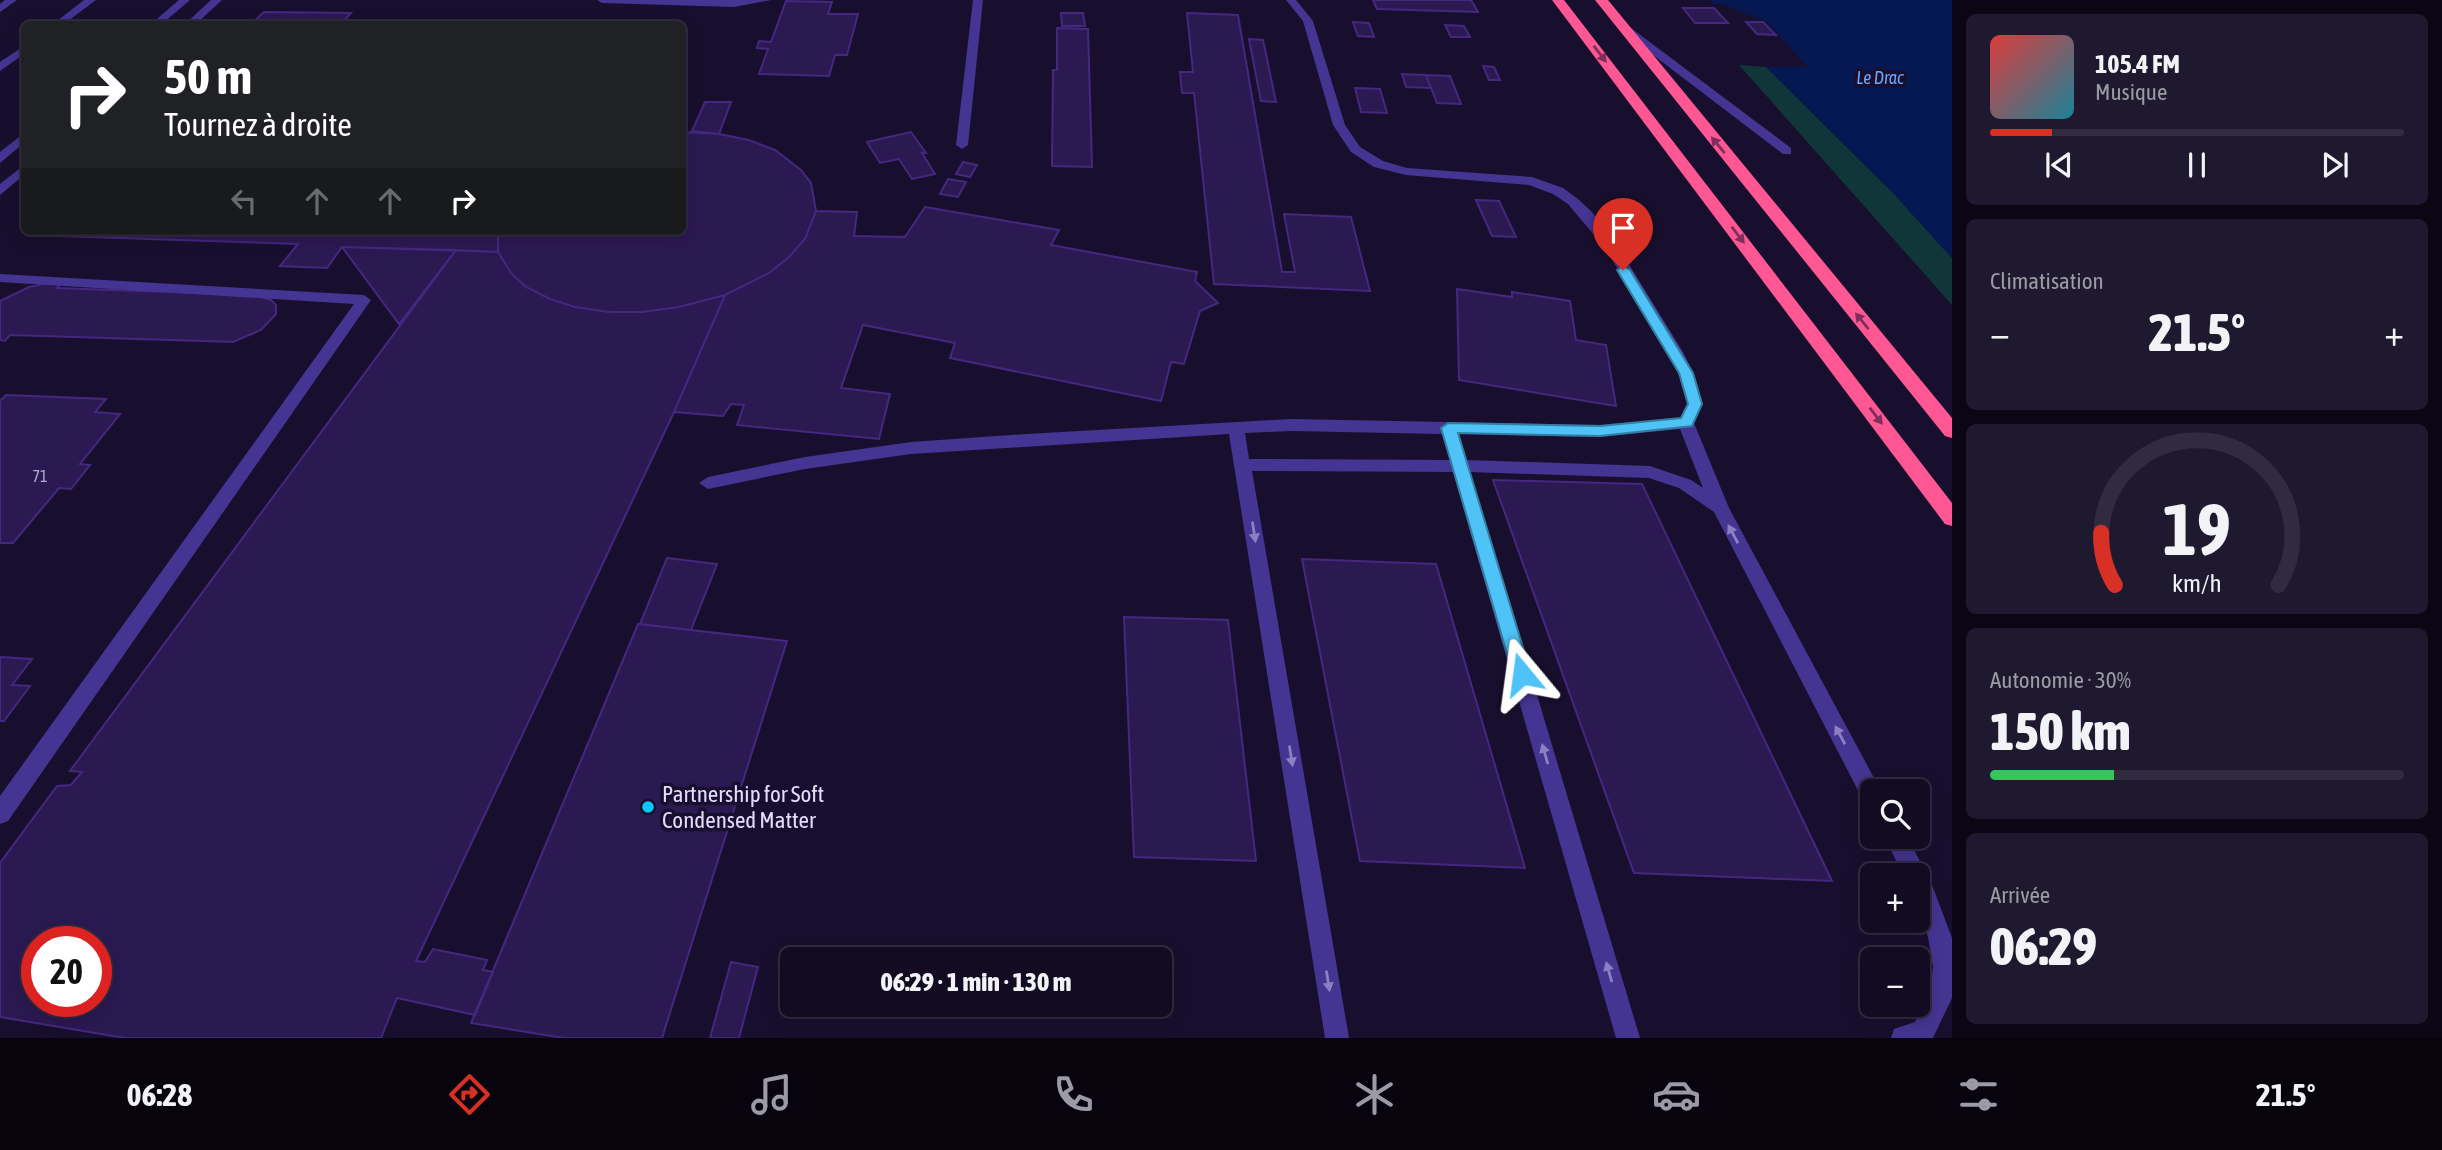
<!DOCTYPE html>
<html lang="fr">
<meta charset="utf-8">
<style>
:root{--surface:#120b22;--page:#1f192f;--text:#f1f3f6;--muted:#9c9ba5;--line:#312b40;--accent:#d93025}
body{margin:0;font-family:"Asap Condensed",sans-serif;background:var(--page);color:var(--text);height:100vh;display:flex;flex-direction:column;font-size:26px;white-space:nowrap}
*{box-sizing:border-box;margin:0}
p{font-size:23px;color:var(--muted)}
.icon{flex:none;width:38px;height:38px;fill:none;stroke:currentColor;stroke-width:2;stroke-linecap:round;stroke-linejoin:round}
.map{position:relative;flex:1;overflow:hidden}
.panel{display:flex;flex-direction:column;gap:14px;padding:14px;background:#0a0613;width:490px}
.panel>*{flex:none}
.top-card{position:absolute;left:21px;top:21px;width:665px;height:214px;border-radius:10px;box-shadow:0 4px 18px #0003,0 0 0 2px var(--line);background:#202124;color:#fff;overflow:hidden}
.buttons{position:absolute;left:1860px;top:779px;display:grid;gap:14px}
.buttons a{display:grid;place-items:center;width:70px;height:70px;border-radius:10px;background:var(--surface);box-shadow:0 4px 18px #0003,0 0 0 2px var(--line);font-size:35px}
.speed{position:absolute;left:21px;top:926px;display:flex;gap:14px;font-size:35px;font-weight:700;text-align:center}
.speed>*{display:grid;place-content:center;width:91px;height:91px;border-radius:50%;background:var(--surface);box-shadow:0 4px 18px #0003,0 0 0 2px var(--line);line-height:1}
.speed .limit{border:10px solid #d22;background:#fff;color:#111}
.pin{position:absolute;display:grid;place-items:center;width:60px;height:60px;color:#fff;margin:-72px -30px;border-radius:50% 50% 50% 0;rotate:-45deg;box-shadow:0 0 7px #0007}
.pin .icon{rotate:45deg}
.me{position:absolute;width:77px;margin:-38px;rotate:344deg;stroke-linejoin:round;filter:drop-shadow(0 0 5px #0008)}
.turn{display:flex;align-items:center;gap:24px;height:147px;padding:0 28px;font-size:32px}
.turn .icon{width:91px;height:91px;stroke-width:2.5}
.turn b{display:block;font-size:49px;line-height:60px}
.lanes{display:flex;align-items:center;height:66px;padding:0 28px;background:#0003;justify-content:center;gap:35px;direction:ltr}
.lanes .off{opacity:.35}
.big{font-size:52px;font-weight:800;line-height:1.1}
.panel .card{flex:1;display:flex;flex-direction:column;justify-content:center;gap:10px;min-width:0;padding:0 24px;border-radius:10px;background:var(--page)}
.panel .dial{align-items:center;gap:0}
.dial svg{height:182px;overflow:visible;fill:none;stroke:var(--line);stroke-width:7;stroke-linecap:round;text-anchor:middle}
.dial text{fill:var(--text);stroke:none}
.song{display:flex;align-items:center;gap:21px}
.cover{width:84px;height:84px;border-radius:10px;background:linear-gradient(135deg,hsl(0 70% 55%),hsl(190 70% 35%))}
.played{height:7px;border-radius:4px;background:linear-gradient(90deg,var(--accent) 15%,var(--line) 15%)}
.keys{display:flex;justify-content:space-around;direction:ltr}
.heat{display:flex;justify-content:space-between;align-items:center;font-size:38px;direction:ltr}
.charge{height:10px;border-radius:5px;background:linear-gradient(90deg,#34c759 30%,var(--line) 0)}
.trip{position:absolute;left:780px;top:947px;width:392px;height:70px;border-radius:10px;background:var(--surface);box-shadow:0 4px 18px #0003,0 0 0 2px var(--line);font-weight:800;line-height:70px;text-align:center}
.tabs{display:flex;height:112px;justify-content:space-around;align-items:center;background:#07040e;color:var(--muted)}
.tabs .icon{width:49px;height:49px}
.tabs .on{color:var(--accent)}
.tabs b{font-size:32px;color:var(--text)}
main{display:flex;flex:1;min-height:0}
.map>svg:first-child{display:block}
.green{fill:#113639}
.water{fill:#051851}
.building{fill:#2b1952;stroke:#442880;stroke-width:2;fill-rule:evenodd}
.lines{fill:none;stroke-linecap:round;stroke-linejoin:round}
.minor{fill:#443592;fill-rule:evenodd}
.highway{fill:#ff5794;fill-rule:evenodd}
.oneway{fill:#802f5c}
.oneway2{fill:#8c80c3}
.route{fill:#4fc3f7;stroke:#337fa1;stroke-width:2}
.poi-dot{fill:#08c9ff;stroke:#180f2e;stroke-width:2.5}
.labels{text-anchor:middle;stroke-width:7;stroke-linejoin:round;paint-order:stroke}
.number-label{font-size:16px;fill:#b6abd4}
.far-water-label{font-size:18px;font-style:italic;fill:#6aa8ff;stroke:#180f2e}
.near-poi-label{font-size:23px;fill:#e4dcff;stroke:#180f2e;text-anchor:start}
</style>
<main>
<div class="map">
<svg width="1952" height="1038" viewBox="0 0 1952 1038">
<rect width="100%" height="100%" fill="#180f2e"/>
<path class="green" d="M1739,65L1766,67L1894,194L1952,258V305Z"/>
<path class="water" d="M1710,0H1952V258L1894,194L1766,67H1808L1766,21L1722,4H1713Z"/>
<path class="building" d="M1373,0H1471L1478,12L1377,9Z
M786,1L832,2L828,14H858L847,55H835L829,76L759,74L768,49L757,48L759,41L771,42Z
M1683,8H1714L1728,23H1695Z
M264,12L351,13L341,24H251Z
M1061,13H1083L1085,26H1062Z
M1187,13L1238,15L1282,272H1295L1284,214L1351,217L1370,291L1214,284L1194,93H1182L1180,72H1193Z
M1353,22L1369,23L1374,37L1358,36Z
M1746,22H1763L1776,35L1757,34Z
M1445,25L1464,26L1470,37H1451Z
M1057,28L1088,29L1092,167L1052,166L1053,70H1057Z
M1249,39L1263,40L1276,102L1261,101Z
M1483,66L1494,67L1500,80H1489Z
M1402,74L1426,75L1431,88L1406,87Z
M1426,75L1450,76L1461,104L1437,103Z
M1355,88L1380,89L1387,113L1361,112Z
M705,102H731L719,134L692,131Z
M682,132L719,134L749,140L775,150L801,170L811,183L816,211L805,239L789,257L769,273L725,295L679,307L642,312H609L575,307L550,299L526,287L511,273L498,252V231H682Z
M911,132L926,153H922L935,174L912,179L899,159L880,163L867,142Z
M963,162L977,165L970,177L956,174Z
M948,179L966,182L958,197L940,194Z
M1476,200L1499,201L1516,237L1492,236Z
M925,207L1059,230L1051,245L1197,272L1195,281L1218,303L1200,311L1184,364L1171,362L1161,401L950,358L955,343L863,325L841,388L890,394L879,439L737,425L744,405L731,404L723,416L674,412L725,295L769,273L789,257L805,239L816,211L857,212L854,236L905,237Z
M65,231H498V252L342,247L327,268L280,266L298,244L59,236Z
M342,247L456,250L399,324Z
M456,250L498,252L511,273L526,287L550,299L575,307L609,312H642L679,307L725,295L674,412L416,961L425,962L433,949L487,960L483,970L493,972L475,1015L397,998L381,1038H125L0,1017V863L57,786L71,785L82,772L70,771ZM37,942H96V1001H37Z
M48,283L61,284L57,288L254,295L271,300L276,305V314L261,330L233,342L10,335L5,341L0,340V301L29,287Z
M1457,289L1512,297V292L1570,301L1576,340L1606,345L1616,406L1459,380Z
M6,395L106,399L95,412L120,414L80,464L90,465L71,489L59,488L13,543H0V401Z
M1493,480L1642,484L1832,881L1634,873Z
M667,558L717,564L691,630L640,624Z
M1302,559L1436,564L1525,868L1360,861Z
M1124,617L1228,620L1256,861L1134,857Z
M638,624L787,641L662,1038H564L471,1023Z
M0,657L32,659L12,685L30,686L4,721H0Z
M731,962L758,967L739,1038H710Z"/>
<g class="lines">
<path class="minor" d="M5,0H17L0,12V4Z
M84,0H96L64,24H53Z
M179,0H190L162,24H151Z
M211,0H222L196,24H185Z
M597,0H771L734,7L602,3Z
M973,0H983L968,145L962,149L956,145Z
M1286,0H1296L1313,21L1345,125L1360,147L1383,161L1407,168L1532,177L1563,188L1578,199L1592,212L1619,248L1683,352L1695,377L1703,404L1694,423L1729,508L1881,791H1872V805L1864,802L1714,512L1679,488L1649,478L1470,472L1640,1038H1616L1453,472L1252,471L1349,1038H1325L1229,434L911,454L805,469L708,489L699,483L708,477L805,457L911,442L1027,434L1291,419L1600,425L1680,418L1687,404L1680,377L1667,352L1605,248L1568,204L1553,194L1529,185L1406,175L1374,167L1351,152L1333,125L1303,21ZM1680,429L1703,488L1691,480L1650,466L1467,460L1459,434L1600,437ZM1291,431L1442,434L1450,460L1249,459L1245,433Z
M1619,25H1627L1791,148V154H1783L1619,29Z
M24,46V54L0,71V62Z
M24,133V143L0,163V152Z
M24,165V175L0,195V184Z
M0,274L364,295L371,300L8,821L0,824V796L354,304L0,282Z
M1884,836H1907L1932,885L1952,938V998L1933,1038H1891L1894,1029L1915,1022L1929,995L1933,967L1928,937L1918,905V875H1903Z"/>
<path class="highway" d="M1552,0H1564L1952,503V526L1945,524Z
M1595,0H1608L1952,418V438L1945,436Z"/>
</g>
<defs><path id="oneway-solid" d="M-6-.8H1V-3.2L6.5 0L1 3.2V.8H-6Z" transform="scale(1.75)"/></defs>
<g class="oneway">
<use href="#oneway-solid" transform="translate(1600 54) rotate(53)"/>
<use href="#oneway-solid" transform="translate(1718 145) rotate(-129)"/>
<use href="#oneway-solid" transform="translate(1738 235) rotate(53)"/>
<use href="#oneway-solid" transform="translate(1862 321) rotate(-129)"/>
<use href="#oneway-solid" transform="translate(1876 416) rotate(53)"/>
</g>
<g class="oneway2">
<use href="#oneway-solid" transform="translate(1254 532) rotate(81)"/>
<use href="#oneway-solid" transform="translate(1733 534) rotate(-118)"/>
<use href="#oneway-solid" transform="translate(1840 735) rotate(-118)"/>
<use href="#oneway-solid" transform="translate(1545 754) rotate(-106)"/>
<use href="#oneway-solid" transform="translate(1291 756) rotate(81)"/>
<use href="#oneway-solid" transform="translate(1609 972) rotate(-106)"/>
<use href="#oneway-solid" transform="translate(1328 981) rotate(81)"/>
</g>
<path class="route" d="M1623,266L1630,270L1693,373L1702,404L1692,426L1600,436L1458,433L1531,674L1528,680L1522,682L1516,680L1513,674L1441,428L1448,423L1600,426L1681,418L1688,404L1679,373L1617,270Z"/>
<circle class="poi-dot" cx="648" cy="807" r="7"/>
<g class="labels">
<g class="number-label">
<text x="40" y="482">71</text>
</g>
<g class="far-water-label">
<text x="1880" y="84">Le Drac</text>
</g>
<g class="near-poi-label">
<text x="662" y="802">Partnership for Soft<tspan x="662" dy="26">Condensed Matter</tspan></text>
</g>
</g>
</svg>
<div class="buttons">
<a><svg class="icon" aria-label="search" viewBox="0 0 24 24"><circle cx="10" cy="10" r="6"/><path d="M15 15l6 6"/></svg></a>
<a>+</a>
<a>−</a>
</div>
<div class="speed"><div class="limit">20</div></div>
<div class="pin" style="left:1623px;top:270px;background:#d93025"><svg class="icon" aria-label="arrive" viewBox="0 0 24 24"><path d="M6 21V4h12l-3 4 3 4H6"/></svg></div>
<svg class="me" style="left:1522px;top:674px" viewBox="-20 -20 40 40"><path d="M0-17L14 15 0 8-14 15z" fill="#4fc3f7" stroke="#fff" stroke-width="4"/></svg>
<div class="trip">06:29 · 1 min · 130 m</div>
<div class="top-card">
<div class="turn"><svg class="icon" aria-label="right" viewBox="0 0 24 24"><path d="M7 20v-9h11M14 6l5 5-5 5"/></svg><div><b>50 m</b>Tournez à droite</div></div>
<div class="lanes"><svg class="icon off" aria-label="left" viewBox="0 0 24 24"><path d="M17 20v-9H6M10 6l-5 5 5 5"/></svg><svg class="icon off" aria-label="ahead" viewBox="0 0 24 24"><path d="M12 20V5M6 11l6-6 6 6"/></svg><svg class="icon off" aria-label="ahead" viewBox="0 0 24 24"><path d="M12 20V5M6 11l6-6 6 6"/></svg><svg class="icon" aria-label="right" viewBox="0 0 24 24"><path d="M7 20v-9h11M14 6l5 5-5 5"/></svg></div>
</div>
</div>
<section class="panel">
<div class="card">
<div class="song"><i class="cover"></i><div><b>105.4 FM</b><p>Musique</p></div></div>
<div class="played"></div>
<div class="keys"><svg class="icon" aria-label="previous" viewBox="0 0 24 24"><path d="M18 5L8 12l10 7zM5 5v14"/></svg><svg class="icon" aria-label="pause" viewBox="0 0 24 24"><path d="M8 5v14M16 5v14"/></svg><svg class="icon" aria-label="next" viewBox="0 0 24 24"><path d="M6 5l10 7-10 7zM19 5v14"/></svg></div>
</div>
<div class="card"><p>Climatisation</p>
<div class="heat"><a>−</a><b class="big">21.5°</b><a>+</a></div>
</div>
<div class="card dial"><svg viewBox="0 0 100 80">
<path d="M14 69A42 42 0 1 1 86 69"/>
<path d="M14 69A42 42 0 0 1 8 46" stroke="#d93025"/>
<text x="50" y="56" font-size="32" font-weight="700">19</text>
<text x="50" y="72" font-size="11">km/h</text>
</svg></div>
<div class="card"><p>Autonomie · 30%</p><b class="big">150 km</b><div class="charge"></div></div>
<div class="card"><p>Arrivée</p><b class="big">06:29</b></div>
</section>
</main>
<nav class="tabs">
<b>06:28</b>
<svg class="icon on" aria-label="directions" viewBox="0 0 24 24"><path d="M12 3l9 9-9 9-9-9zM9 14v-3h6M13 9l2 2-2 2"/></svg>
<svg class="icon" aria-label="music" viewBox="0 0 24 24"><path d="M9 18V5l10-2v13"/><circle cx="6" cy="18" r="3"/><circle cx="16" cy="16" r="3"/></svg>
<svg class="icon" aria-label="phone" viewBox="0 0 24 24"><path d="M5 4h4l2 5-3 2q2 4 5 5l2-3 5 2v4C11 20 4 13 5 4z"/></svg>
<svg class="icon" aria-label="climate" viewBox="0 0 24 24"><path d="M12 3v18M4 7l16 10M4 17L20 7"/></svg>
<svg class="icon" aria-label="car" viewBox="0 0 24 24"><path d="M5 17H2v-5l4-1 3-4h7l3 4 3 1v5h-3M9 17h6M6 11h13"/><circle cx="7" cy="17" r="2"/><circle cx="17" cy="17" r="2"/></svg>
<svg class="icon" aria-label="filters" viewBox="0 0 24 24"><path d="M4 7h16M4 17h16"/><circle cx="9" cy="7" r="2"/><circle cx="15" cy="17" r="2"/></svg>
<b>21.5°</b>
</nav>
